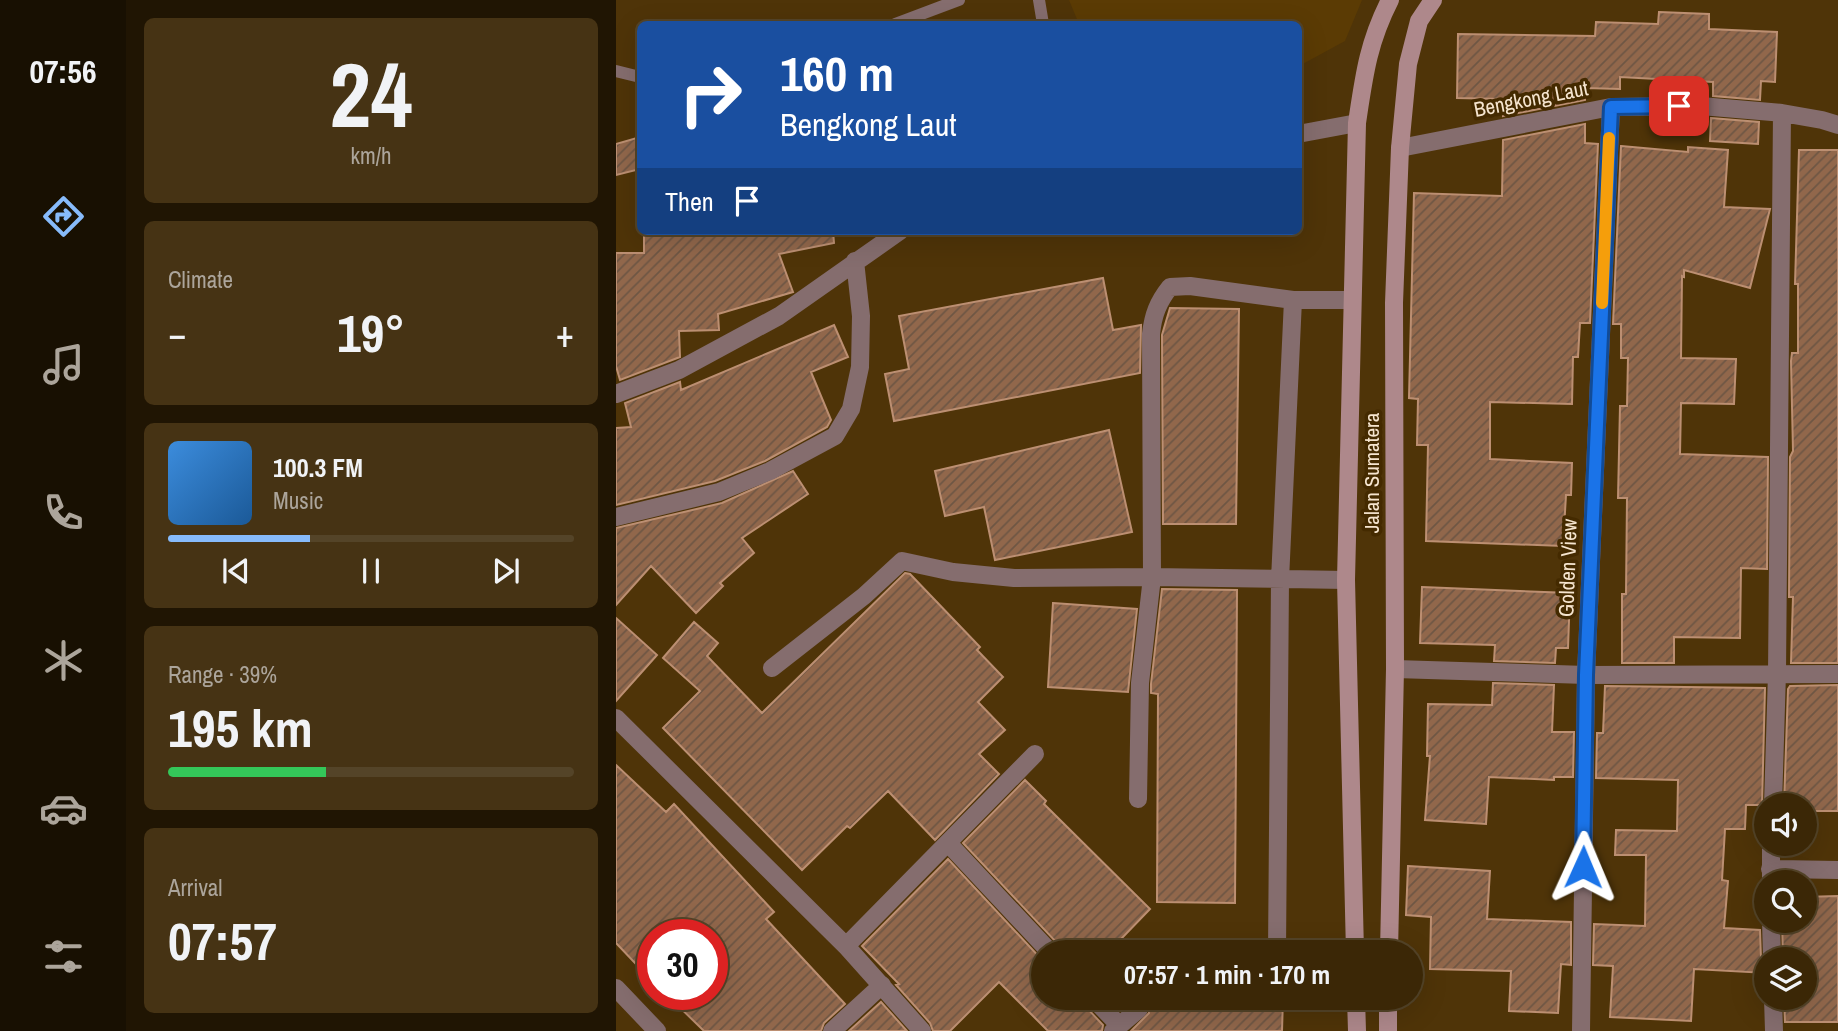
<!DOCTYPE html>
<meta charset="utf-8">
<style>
:root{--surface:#3b2706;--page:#463314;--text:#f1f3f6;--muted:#aca59b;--line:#544428;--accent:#87bbfb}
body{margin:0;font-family:"Archivo Narrow",sans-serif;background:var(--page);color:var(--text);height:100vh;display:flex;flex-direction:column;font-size:26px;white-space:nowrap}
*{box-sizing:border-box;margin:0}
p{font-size:23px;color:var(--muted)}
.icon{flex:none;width:38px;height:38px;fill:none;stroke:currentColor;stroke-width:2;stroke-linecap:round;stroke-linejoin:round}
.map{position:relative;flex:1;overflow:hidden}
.sheet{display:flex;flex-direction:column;gap:18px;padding:18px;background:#201503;width:490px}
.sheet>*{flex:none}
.guide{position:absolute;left:21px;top:21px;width:665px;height:214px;border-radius:10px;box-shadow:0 7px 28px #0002,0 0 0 2px var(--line);background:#1a4fa0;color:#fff;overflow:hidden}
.controls{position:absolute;left:1138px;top:793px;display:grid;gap:14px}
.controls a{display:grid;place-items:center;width:63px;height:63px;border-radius:50%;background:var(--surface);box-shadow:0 7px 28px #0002,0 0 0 2px var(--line);font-size:35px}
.speed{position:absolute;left:21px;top:919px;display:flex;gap:14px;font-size:35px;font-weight:700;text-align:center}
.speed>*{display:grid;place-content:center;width:91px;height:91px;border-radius:50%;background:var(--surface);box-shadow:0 7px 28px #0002,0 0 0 2px var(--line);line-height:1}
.speed .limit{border:10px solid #d22;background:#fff;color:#111}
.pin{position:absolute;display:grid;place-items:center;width:60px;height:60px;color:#fff;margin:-30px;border-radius:14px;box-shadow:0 4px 10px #0006}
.me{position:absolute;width:77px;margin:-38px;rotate:1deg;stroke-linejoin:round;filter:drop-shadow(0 0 5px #0008)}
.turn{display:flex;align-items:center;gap:24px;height:147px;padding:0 28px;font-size:32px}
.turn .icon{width:91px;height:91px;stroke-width:2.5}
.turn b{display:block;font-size:49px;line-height:60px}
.then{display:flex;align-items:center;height:66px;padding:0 28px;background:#0003;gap:14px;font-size:26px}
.big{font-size:52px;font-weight:800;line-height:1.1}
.sheet .card{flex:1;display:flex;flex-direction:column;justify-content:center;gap:10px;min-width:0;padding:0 24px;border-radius:10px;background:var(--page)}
.sheet .dial{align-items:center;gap:0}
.dial b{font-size:91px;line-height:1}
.song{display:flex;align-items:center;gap:21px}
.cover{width:84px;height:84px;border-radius:10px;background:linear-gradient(135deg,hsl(210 70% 55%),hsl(210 70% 35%))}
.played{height:7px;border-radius:4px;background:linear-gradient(90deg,var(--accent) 35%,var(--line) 35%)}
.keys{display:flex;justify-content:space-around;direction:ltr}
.heat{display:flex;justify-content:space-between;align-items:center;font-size:38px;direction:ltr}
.charge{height:10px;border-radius:5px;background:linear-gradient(90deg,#34c759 39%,var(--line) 0)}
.trip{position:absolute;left:415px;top:940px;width:392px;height:70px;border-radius:35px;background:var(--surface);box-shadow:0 7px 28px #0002,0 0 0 2px var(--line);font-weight:800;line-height:70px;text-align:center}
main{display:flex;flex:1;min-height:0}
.tabs{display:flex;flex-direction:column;width:126px;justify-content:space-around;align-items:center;background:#181002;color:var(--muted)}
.tabs .icon{width:49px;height:49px}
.tabs .on{color:var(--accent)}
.tabs b{font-size:32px;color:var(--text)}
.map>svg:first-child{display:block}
.built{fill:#5b3b04}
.building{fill:url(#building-hatch);stroke:#bc8f72;stroke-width:2}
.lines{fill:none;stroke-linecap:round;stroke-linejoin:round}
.service{stroke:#856d6e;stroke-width:12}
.minor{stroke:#856d6e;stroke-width:18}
.secondary{stroke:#ae888b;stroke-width:18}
.route-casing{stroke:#114b97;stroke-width:18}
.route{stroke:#1a73e8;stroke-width:12}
.slow{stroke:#f59e0b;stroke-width:12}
.labels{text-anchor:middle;stroke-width:7;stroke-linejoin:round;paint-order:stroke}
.street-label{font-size:21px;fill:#f6e5cf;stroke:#442a00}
</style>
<main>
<nav class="tabs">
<b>07:56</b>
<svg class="icon on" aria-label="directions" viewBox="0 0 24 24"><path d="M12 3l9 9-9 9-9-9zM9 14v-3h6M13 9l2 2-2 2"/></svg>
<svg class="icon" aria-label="music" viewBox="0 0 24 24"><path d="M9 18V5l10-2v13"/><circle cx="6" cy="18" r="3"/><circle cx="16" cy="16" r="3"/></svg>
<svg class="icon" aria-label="phone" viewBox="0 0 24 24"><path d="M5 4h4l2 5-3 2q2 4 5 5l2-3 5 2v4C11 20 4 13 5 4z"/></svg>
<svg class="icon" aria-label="climate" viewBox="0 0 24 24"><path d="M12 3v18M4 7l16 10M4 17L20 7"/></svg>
<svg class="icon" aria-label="car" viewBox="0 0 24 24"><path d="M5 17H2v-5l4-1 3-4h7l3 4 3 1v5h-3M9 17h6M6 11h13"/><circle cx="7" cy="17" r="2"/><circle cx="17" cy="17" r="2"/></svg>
<svg class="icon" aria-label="filters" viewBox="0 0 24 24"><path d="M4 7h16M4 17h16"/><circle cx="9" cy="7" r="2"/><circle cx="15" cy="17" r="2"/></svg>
</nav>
<section class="sheet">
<div class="card dial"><b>24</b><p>km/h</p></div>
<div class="card"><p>Climate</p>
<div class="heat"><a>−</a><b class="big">19°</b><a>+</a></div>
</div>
<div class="card">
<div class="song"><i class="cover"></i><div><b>100.3 FM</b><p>Music</p></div></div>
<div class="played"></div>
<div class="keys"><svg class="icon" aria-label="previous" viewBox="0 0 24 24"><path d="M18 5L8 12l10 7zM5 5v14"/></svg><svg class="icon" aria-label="pause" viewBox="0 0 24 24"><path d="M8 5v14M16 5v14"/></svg><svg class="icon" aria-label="next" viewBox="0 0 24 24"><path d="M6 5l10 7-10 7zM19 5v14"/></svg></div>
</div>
<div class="card"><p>Range · 39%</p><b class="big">195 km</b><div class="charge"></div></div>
<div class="card"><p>Arrival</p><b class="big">07:57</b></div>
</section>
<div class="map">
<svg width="1222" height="1031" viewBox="0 0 1222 1031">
<defs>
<pattern id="building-hatch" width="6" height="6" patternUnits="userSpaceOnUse" patternTransform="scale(1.75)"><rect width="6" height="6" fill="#91674b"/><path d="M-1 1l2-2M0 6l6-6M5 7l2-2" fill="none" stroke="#6e5644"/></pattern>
</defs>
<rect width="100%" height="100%" fill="#4f3408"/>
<path class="built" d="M453,0H746L729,41L683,66L682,24H463Z"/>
<path class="building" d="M1043,12L1093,14V29L1161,32L1159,82L1145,81L1144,100L1097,96V82L1004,77V89L969,88V100L887,116V99L841,98L842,34L979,36L980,22L1042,24Z
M1095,118L1143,122L1142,144L1094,141Z
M969,124V143L982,144L974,323H964L962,357H957L956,404L874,402V459L956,463L955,495H950L947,546L810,541L812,445H801L802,399L793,398L798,193L886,196L887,140Z
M24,137V169L0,175V144Z
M1005,146L1072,152V147L1112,150L1108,207L1154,209L1134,288L1068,270V277L1066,276L1065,358L1120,359L1118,404L1065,403L1064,454L1152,457L1151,569L1125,568L1124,638L1058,637V663H1006V594H1010L1011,498H1002L1004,406H1011L1012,358H1005V324H997Z
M1183,150H1222V663H1175L1177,597H1173L1174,457L1177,451L1175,361L1176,353H1182V284H1179Z
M28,231H217L218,243L163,254L177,292L102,314L103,330L63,331L64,357L4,380L0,366V253H28Z
M487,278L497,330L525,325L524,373L278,421L269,374L293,369L283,316Z
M554,308L623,309L620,524H547L546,335Z
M218,325L232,357L195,372L215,420L211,427L149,461L99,481L0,505V428L15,427L9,403L64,382L65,390Z
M493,430L516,532L379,560L368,507L329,516L319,471Z
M177,471L192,494L126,538L138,553L104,583L107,586L80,613L35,566L0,605V528L106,503Z
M289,573L294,574L364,647L361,650L387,677L362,702L389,730L363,754L383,774L319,840L272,791L234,828L231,826L186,870L47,728L84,691L47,658L78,622L102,643L91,656L146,713Z
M806,587L954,593L952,648H940L939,663L878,661L879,645L804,643Z
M546,589L621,590L619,903L541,902L542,694L535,693V684Z
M437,603L521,609L512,692L432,687Z
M0,618L41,655L0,701Z
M877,683L938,685L936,732H958L957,777H938V780L873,777L870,824L809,820L814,756H811L812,704L876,705Z
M1222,685V811H1188V805H1168L1172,689L1174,686Z
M989,686L1149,688L1146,805H1130L1129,829H1109L1106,880L1112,881L1108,928L1144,930L1145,959L1150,973L1078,969L1075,1021L994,1017L997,966L977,965L978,924L1029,926L1030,855H999L1000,830L1061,831L1062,780L980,778L981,733H987Z
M0,765L50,812L58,804L158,912L150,919L229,1004L208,1023L205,1031H88L50,994H96V934H37V982L0,943Z
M409,780L430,801L428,804L534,909L505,939L517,952H445L442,944L347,843Z
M332,859L427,961V998H466L469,1006L487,1025L486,1031H432L383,982L334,1031H317L314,1023L280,985L283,984L246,946Z
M792,866L874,871L871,919L955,922V965L945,964L942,1013L893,1011L895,971L814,969L815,917L790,915Z
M1222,896V1022H1169L1168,998H1188V959H1167L1166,920H1188V897Z
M492,998H667L666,1031H515L533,1013L532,1002L527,999L520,998L504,1010Z
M265,1002L291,1031H233Z"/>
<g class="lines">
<path class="service" d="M423,0L427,24
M279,24L343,0
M0,71L24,77"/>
<path class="minor" d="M682,134L741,123
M784,148L995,107L1085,106L1166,113L1206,120L1222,125
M0,394L63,370L163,316L284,231
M0,517L103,492L154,471L219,436L235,409L244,367L245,316L239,261
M156,668L248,596L286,561L337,572L398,578L536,577L730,580
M779,669L970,675L1222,674
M0,718L230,946L306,1031
M522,799L524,683L536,577L535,334C537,315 542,302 554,287L574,286L677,300H735
M1157,805L1161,673L1166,113
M332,843L434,952
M1154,869L1222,870
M1155,882V844
M1155,920L1156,959
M230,946L419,754
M661,952L664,580L677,300
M668,952L773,949
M0,988L41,1031
M477,998L503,1025
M1157,998L1158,1031
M216,1031L266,985
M497,1031L523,1009
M965,1031L970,675L995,107"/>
<path class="secondary" d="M739,952L730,580L741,123C748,76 752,43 774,0
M773,952L779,669L778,303L784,148L792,64L803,21L817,0
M740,998L741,1031
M772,1031V998"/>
</g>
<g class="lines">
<defs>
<path id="route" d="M967,867L970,675L995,107L1063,106"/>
</defs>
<use href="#route" class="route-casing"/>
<use href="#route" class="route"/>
<path class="slow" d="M986,303L993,138"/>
</g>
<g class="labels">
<g class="street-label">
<text transform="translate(915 99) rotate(-11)" y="7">Bengkong Laut</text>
<text transform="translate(756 473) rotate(-90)" y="7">Jalan Sumatera</text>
<text transform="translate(952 568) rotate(-88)" y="7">Golden View</text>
</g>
</g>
</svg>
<div class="controls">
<a><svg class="icon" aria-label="sound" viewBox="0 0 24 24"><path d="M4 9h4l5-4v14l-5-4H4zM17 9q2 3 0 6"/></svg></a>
<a><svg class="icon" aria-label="search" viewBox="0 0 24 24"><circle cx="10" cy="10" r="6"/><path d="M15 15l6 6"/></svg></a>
<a><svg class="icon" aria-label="layers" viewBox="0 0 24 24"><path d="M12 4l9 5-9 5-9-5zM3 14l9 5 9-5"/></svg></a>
</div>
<div class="speed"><div class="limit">30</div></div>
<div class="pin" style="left:1063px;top:106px;background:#d93025"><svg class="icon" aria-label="arrive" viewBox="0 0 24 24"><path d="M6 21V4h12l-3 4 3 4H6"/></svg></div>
<svg class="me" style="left:967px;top:867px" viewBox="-20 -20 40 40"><path d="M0-17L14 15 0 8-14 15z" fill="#1a73e8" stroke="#fff" stroke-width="4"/></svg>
<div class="trip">07:57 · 1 min · 170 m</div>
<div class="guide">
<div class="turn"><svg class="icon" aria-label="right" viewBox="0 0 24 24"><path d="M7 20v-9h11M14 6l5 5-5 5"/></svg><div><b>160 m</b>Bengkong Laut</div></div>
<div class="then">Then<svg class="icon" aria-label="arrive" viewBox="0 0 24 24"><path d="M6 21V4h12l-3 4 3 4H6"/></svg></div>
</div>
</div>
</main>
